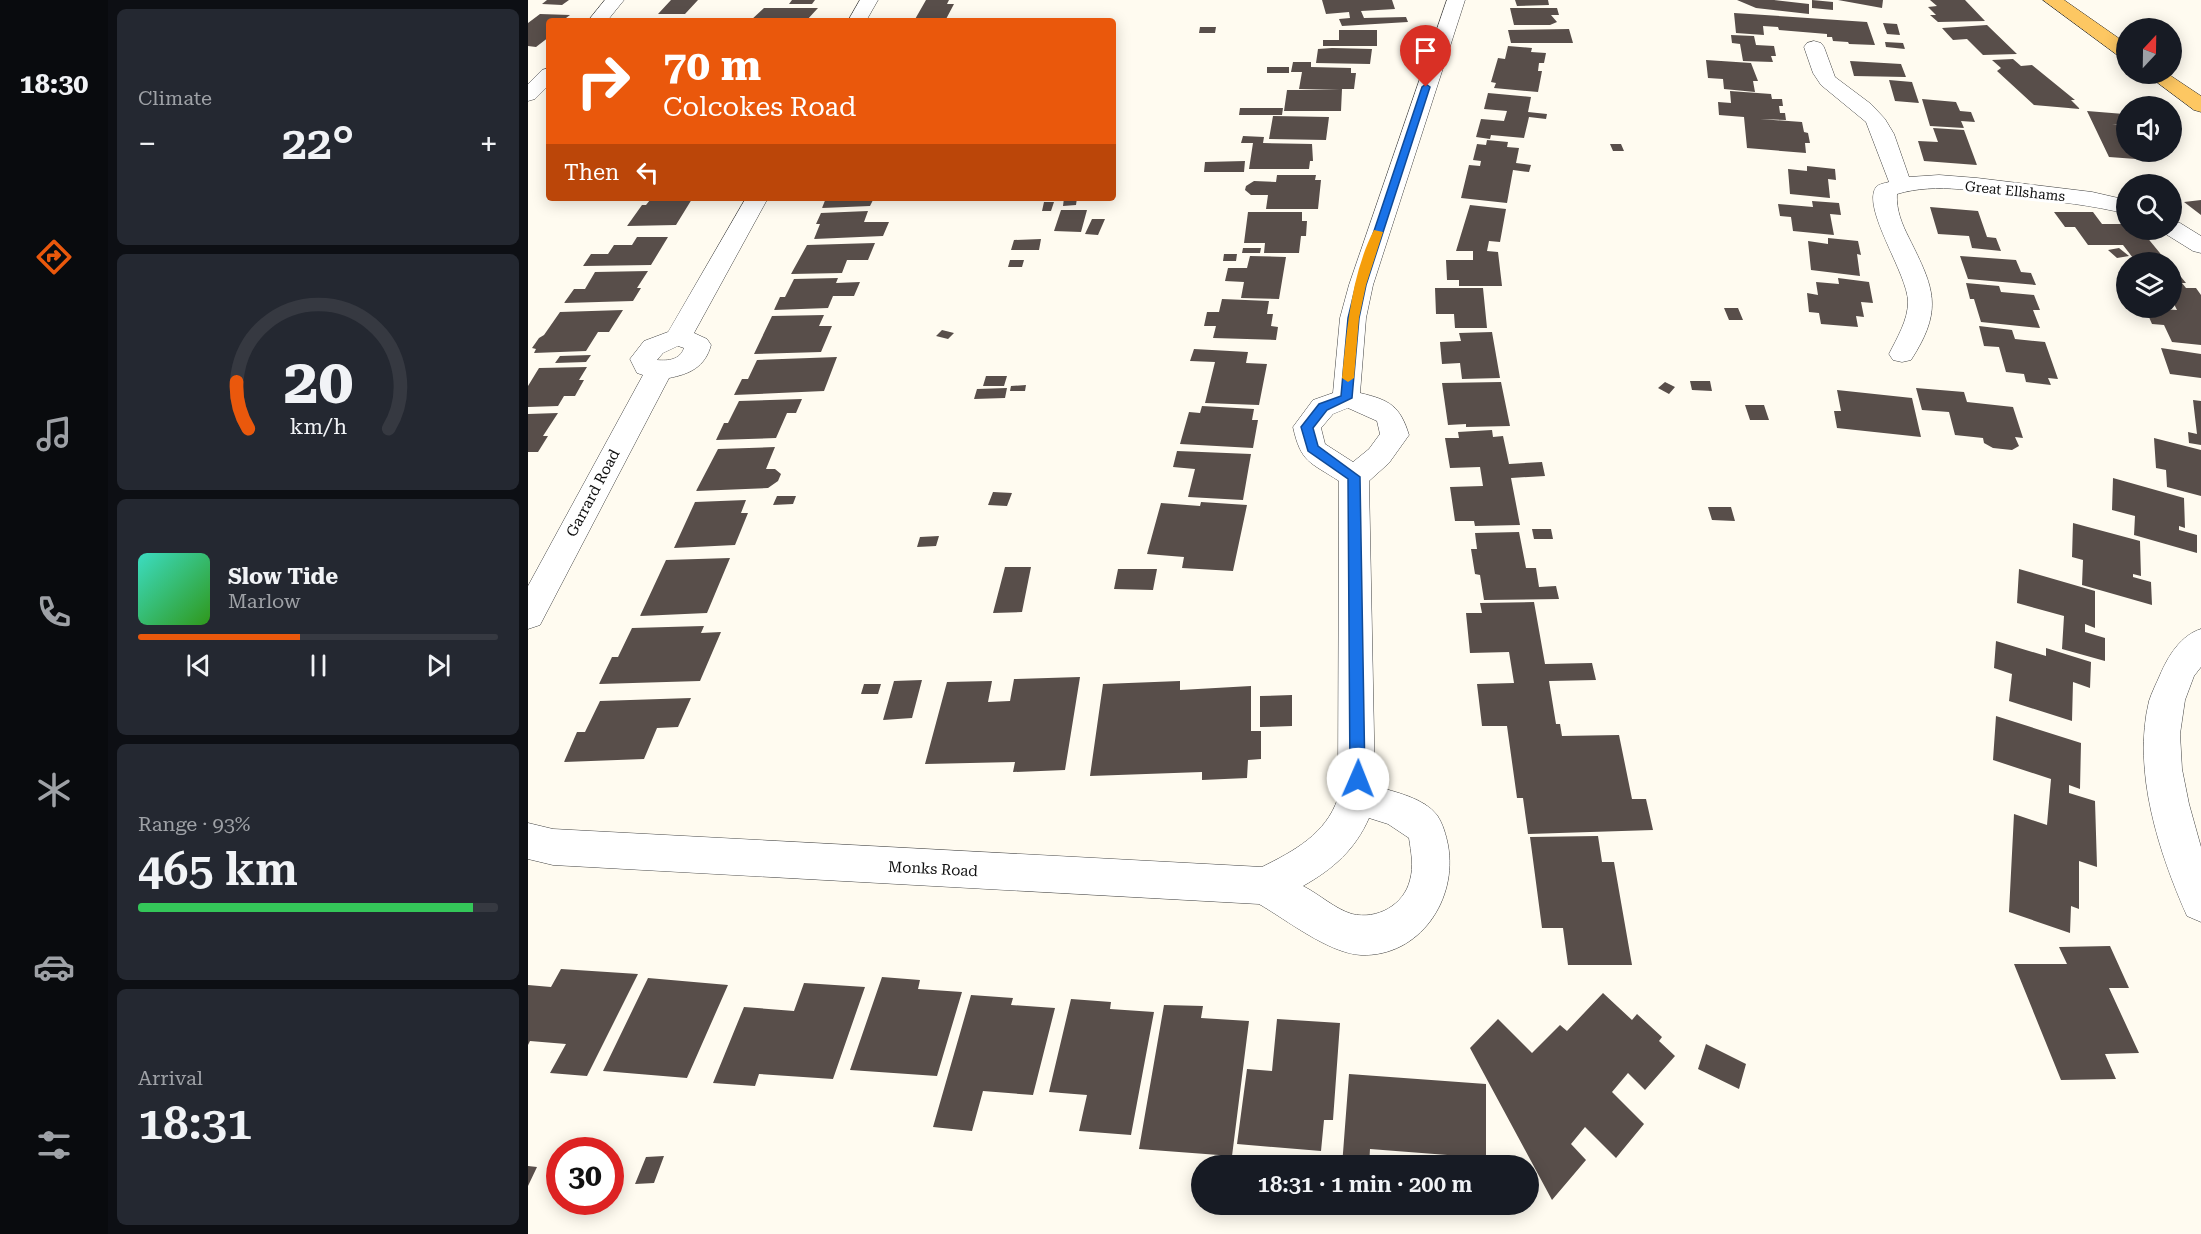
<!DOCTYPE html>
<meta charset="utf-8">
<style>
:root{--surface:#171b24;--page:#242831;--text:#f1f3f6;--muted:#9ea1a6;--line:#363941;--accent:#ea580c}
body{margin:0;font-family:"Roboto Serif",serif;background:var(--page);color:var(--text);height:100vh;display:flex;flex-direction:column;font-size:22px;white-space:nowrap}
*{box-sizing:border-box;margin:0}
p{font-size:20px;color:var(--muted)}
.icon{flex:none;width:33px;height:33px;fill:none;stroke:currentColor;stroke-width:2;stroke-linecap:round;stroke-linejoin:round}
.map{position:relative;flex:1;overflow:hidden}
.drawer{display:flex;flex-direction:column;gap:9px;padding:9px;background:#0d0f14;width:420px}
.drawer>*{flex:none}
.guide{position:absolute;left:18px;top:18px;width:570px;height:183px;border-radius:6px;box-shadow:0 3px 15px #0003;background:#ea580c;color:#fff;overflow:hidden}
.needle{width:39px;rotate:22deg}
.controls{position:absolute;left:1588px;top:18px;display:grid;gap:12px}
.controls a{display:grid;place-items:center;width:66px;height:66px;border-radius:50%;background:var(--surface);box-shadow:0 3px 15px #0003;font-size:30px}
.speed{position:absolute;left:18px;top:1137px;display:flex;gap:12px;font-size:30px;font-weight:700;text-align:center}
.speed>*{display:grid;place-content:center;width:78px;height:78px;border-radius:50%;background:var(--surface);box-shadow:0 3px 15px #0003;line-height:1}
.speed .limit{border:9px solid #d22;background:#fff;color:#111}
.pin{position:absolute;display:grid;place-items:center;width:51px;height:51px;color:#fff;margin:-62px -26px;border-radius:50% 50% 50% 0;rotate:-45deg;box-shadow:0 0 6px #0007}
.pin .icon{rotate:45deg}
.me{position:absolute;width:66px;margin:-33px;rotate:1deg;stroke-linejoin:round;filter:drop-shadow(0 0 4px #0008)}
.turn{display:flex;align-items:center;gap:21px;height:126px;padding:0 18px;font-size:27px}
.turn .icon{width:78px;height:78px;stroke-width:2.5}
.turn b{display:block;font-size:42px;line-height:51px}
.then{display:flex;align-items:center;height:57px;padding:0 18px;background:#0003;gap:12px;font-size:22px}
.big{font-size:45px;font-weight:600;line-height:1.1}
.drawer .tile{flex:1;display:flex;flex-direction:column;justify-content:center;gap:9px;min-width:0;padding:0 21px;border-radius:9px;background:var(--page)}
.drawer .dial{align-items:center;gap:0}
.dial svg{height:156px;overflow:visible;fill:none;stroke:var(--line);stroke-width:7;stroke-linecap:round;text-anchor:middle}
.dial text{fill:var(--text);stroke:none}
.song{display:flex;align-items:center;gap:18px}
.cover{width:72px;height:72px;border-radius:9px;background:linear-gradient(135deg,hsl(170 70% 55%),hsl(110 70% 35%))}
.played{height:6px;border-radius:3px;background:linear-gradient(90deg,var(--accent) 45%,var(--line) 45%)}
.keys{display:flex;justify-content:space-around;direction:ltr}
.heat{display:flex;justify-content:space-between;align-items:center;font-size:33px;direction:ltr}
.charge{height:9px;border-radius:4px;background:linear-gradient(90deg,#34c759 93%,var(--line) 0)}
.trip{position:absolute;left:663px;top:1155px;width:348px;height:60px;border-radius:30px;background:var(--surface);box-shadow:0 3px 15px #0003;font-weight:600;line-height:60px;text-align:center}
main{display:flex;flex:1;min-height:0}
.tabs{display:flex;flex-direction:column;width:108px;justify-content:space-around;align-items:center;background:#090b0e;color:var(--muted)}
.tabs .icon{width:42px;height:42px}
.tabs .active{color:var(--accent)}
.tabs b{font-size:27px;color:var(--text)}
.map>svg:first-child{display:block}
.building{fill:#584e4a}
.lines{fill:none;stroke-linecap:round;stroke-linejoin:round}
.minor-casing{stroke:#424242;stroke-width:1}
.major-casing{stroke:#202020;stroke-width:1}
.minor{fill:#fff;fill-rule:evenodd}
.major{fill:#fdc762;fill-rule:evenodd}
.route{fill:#1a73e8;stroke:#114b97;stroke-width:1.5}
.slow{fill:#f59e0b}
.labels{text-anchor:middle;stroke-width:6;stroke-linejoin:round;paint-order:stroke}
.far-street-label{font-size:14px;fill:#0f0f0f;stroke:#fff}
.street-label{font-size:15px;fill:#0f0f0f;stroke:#fff}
</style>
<main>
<nav class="tabs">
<b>18:30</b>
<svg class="icon active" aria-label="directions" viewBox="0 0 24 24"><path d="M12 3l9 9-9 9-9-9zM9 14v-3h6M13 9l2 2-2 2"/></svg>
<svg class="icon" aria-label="music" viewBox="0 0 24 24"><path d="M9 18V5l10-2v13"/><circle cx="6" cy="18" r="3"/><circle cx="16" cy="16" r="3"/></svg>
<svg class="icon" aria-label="phone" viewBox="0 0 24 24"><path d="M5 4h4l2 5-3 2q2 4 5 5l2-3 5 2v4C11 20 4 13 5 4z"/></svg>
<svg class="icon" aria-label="climate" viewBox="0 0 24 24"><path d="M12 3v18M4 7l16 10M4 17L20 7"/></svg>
<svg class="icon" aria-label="car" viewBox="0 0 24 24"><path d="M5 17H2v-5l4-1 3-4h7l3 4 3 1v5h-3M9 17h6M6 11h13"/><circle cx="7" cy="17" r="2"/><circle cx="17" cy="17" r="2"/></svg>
<svg class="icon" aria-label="filters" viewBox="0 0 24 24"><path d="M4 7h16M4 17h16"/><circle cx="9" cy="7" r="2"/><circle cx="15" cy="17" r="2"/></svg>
</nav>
<section class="drawer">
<div class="tile"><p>Climate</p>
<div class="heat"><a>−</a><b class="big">22°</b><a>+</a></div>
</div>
<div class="tile dial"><svg viewBox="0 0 100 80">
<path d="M14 69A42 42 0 1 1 86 69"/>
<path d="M14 69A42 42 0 0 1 8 45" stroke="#ea580c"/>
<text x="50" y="56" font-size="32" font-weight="700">20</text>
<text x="50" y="72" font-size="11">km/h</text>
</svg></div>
<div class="tile">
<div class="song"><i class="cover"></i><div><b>Slow Tide</b><p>Marlow</p></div></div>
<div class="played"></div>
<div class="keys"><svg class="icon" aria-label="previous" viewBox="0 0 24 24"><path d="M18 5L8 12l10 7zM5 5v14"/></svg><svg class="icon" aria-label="pause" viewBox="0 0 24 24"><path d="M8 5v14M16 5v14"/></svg><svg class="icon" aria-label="next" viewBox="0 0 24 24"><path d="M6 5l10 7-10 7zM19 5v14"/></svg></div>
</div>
<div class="tile"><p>Range · 93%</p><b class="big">465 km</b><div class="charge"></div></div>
<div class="tile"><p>Arrival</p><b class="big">18:31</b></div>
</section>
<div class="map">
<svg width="1673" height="1234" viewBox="0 0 1673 1234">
<rect width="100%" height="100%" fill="#fffbf0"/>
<path class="building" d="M19,0H41L34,5L14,4Z
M143,0H170L157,14H130Z
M264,0H287L284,4H261Z
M398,0H421L419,4H426L417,21H386Z
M794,0H864L867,9L833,11L836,18L878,17L880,22L814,26L811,19L822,18L821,12L798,14Z
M987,0H1020L1021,5L989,6Z
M1209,0H1246L1281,4V14L1228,8Z
M1284,0L1305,2V10L1284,8Z
M1310,0H1355L1354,8Z
M1402,0H1437L1457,21L1410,22L1402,15H1408L1400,7L1409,6Z
M236,8H290L278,21H222Z
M982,8H1029L1031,15H1023L1029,22L1022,25H986Z
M1206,13L1339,22L1347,45L1321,44L1320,42L1305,41L1304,37H1299V34L1251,30L1250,27L1235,26L1236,35L1208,33Z
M12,14L42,15L34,21H21V37L8,47L0,46V23Z
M1355,23L1369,24L1372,35L1359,34Z
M1459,25L1489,54L1455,55L1439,39L1425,40L1414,28Z
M672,27H688L687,33H671Z
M1041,29L1045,43H983L980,30Z
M811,30H849V46H795V40H811Z
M1203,35L1226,36L1228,45L1246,46L1248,56H1243L1245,62L1215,61L1212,44L1204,43Z
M1357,42L1375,43L1377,49L1358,47Z
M980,46L1004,48L1003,52L1018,53L1016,63H1011L1010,71H1014L1010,92L966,88L968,83L963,82L970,58L977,59Z
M804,48L844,49L842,64L788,63L790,49Z
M1485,59L1493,66L1504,65L1547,100H1543L1552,109L1506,105L1469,71L1473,68L1464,60Z
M1178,60L1223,63L1230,81H1225L1227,92L1196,89L1195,79L1180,78Z
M1322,61L1373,64L1378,77L1326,76Z
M765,62H783V67L823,68V73H828L826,89H814L813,111H756L759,90H812L771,89L774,72H763Z
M739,67H761V73H739Z
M1361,80L1384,82L1391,103L1367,101Z
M1202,91L1243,94L1244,99H1254L1255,106H1251L1252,113H1257L1258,120L1232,119L1274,122L1276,132L1280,133L1282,143H1277L1278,153L1219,148L1216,117L1191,115L1190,102L1203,103Z
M960,93L1003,97L1000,112L1019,114L1018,119L1001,117L996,138L963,135L962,139L948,137L953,119L976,121L979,111L956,109Z
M1394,99L1428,102L1432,111L1443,112L1447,122L1433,121L1436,128L1402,126Z
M712,108H755L754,115H711Z
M1559,111L1596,114L1599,124H1584L1599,125V152H1618L1622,160L1581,157Z
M745,116L801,117L798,140L741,139Z
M1405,128L1436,130L1449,165L1396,161L1390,141L1410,142Z
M715,136L736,137L735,143L784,144L785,161H782L781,169H721L725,143H713Z
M959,140L980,142L979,147L991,148L988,163L1003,165L1001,172L985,170L979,203L933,198L941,165L952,166L953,161L945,160L949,144L958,145Z
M1082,144H1093L1096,151H1085Z
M717,161L716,172H676L677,162Z
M1279,166L1307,169L1308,180L1300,179L1302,198L1262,194L1260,169L1279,171Z
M749,175H788L787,180H793L790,209H738L740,195H723L717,190L718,186L726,181L748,182Z
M298,198H346L342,206L294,208Z
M536,198H549L548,205L535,206Z
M164,199L148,225L99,226L114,205H118L122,200Z
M1673,200V215L1656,202Z
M1284,201L1311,203L1313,215L1302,214L1306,235L1265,231L1263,217L1252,216L1250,204L1285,207Z
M516,202H526L523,211H514Z
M942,205L978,209L972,242L961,241L959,251L970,252L974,286H931V280H919L918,260H945V251H928Z
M1402,207L1450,211L1459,237L1468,238L1473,251L1444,248L1441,236L1410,234Z
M533,210H559L553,232L526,231Z
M340,211L336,222H361L355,236L286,239L292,224H288L293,213Z
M720,212H774V221H779L778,236H773L771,253H736L737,243H716Z
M1526,212H1565L1574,224H1599V230H1613L1636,258H1605L1595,245H1560L1547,227H1537Z
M564,219H577L570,235L557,234Z
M109,237H140L123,265L55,266L63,254H80L86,245H104Z
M1300,238L1330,241L1333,255L1329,254L1332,276L1283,270L1280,241L1300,244Z
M513,239L511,250H483L486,240Z
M347,243L340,260H319L314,273L263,274L279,245Z
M715,248H733L732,253H714Z
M1591,248L1601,256L1589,258L1580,250Z
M696,254H709L708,261H695Z
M722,256L758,257L751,299L713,298L716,282L697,281L700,268H719Z
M1432,256L1488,260L1493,272L1503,273L1508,285L1440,279Z
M482,260H496L494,267H480Z
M1644,266L1658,283H1654L1658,288H1668L1673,295V345L1644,342L1636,325L1624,324L1617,308L1649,310L1644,300Z
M120,271L109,288H113L105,301L36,303L46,289H57L67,272Z
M310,278L308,283L332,282L326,296H305L300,308L246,310L252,297H257L266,279Z
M1310,278L1341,282L1345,303L1333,302L1336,317L1328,316L1330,327L1293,324L1291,313L1281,312L1279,293L1290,295L1288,282L1311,284Z
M1438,283L1471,286L1473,292L1506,295L1512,310H1505L1512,328L1453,322L1446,299H1442Z
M907,288H955L959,328H927L926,314H908Z
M694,299L741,301L739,314H745L743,326L750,327L748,340L685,338L688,326H676L679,312H691Z
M1196,308H1210L1215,320H1201Z
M95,310L81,332H70L58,351L6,353L8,349L4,348L11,338L16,335L32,312Z
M296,315L291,326H304L293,352L226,354L244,316Z
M1451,326L1484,330L1487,339L1517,342L1530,379L1520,378L1523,385L1498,382L1496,374L1478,372L1471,347L1456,346Z
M414,330L426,333L420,339L408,336Z
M964,332L972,378L934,379L932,363L914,364L912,342L933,341L931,333Z
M1633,348L1673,354V378L1642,374Z
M666,349L720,352L718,363L739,364L731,405L677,403L687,362L662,361Z
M63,355L58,362L27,363L32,356Z
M309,357L296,391L206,395L214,379H220L229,360Z
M59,367L51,380H56L47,396H36L30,406L0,407V386L11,368Z
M458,376H479L476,386H455Z
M1162,381H1182L1184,391L1164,390Z
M973,382L982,426L938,427V424L920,425L914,383Z
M1137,382L1147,387L1141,394L1130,388Z
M498,385L497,391H482L483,386Z
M479,388L477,398L446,399L449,389Z
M1388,388L1436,392L1439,402L1485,407L1495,438L1487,437L1491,446L1484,450L1465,448L1456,443L1455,438L1427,435L1421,412L1394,410Z
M1309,390L1384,398L1393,437L1309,428L1306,411H1313Z
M274,399L268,413H259L248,438L188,440L196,423H200L211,401Z
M1665,400L1673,401V445L1661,443L1660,432L1669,434Z
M1217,405H1236L1241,420H1222Z
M674,406L726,409L724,420H730L725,448L652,444L661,412L672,413Z
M30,413L15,436H20L10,452H0V414Z
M964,430L965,437L975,436L981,464L1014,462L1017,476L983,478L992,525L947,526L946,521H927L922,487L955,486L952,467L922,468L917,438H931L930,432Z
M1626,438L1673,450V496L1639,487L1638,470L1628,468Z
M247,447L238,469H247L253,474L250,481L240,488L168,491L190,449Z
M649,451L723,454L715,500L660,497L667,469L645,467Z
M1585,478L1656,498L1657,528L1651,526V530L1669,535V553L1606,535L1607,516L1584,510Z
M465,492L484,493L479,506L460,505Z
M249,496H268L265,504L245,505Z
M218,500L213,513H220L207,545L146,548L167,502Z
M673,502L719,505L705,571L654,568L656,557L619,554L633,503L672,506Z
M1180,507H1203L1207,521L1184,520Z
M1545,523L1612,541L1613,576L1605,574V577L1623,582L1624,605L1554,585L1555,560L1544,557Z
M1004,529H1023L1025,539H1006Z
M991,532L998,568H1008L1011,587L1028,586L1031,599L956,600L952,575L947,574L943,549H949L947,533Z
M411,536L408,546L389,547L392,537Z
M202,558L179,613L112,616L138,560Z
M477,567H503L494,612L465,613Z
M590,569H629L625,590L586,589Z
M1491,569L1567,591V628L1557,624V632L1577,638V661L1534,649L1536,616L1489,603Z
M1006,602L1017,664L1064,663L1068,680L1021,681L1028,724H1032L1034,736L1091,735L1104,799H1118L1125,830L1000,834L995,798H989L979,726H954L949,684L986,683L981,652L942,653L938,613H954L952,603Z
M176,626L173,633L193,632L172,681L71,684L84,657H90L104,628Z
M1468,641L1518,656V648L1563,662L1562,688L1545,682L1544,721L1481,701L1484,674L1466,668Z
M552,677L537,770L485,772L487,762L397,764L419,682L464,681L460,702L482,701L486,679Z
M394,680L384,718L355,720L366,681Z
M652,681V690L723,686V731H733V759L720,760L719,778L674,780V772L562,776L575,684Z
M336,684H353L350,694H333Z
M764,695V726L732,727V696Z
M163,698L150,727L129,728L116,759L36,762L49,732H57L72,701Z
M1468,716L1553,743L1552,789L1541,785V793L1567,801L1569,867L1551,861V909L1543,906L1542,933L1481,912L1486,814L1519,825L1523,779L1465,760Z
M1070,836L1074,862H1086L1104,965H1040L1035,928H1014L1002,837Z
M1582,946L1601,988H1581L1611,1053L1577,1054L1588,1079L1533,1080L1486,964H1539L1531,947Z
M33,969L110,974L59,1076L22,1073L38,1044L2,1041L0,1045V985L23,987Z
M354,977L392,980L390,989L434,992L409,1076L322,1070Z
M120,978L200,985L159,1078L75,1071Z
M276,983L337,987L305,1079L231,1074L227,1086L185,1083L216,1007L266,1011Z
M1075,993L1104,1020L1109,1014L1134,1037L1131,1041L1147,1056L1117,1090L1100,1073L1084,1092L1116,1124L1088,1158L1057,1127L1043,1144L1058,1160L1024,1200L942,1048L970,1019L1004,1053L1032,1025L1039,1031Z
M443,995L485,998L483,1005L527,1008L505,1095L455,1091L444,1131L405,1127Z
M543,999L583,1002L582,1009L626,1012L603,1135L551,1131L559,1095L521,1092Z
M636,1005L675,1006L673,1018L721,1021L704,1156L611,1149Z
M749,1019L812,1023L805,1120H796L793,1151L709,1144L719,1069L744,1071Z
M1178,1044L1218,1064L1211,1089L1170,1069Z
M821,1074L958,1084V1158L842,1149L841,1166H814Z
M136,1156L126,1183L107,1184L118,1157Z
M0,1166L9,1167L0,1186Z"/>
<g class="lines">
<defs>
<path id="minor" d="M77,0H96L79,21H60Z
M332,0H350L338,21H320Z
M919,0H937L845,285L838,318L832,393C862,400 872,406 881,435L861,463L841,481L847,786C867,792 896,798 909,815C915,824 918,835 920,845C930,899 892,957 833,955C800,953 759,920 731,904L25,865L0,859V823L25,829L734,867C766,851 798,834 810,798L811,481C782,462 773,463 765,427L785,400L805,393L812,318L821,285ZM820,408L849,421L852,434L841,449L825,462L797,444L793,428L805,414ZM841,818L860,824L881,838C883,852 886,866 882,880C876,905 849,920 824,914C807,909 791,894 775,886C805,869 827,850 841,818Z
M1286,41L1293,43L1296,47L1307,77L1343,104L1357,119L1366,134L1381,177L1411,175L1449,178L1564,192L1599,200V214C1564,205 1529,202 1494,197C1453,192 1409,182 1369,194C1368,210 1374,224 1381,238C1406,288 1416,309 1383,360L1374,362L1365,360L1361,354C1369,338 1380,320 1380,302C1380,274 1333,208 1348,187C1351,184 1357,183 1361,182L1338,122L1293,85L1285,73L1276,47L1279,43Z
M21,68V85L7,99L0,101V84L14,70Z
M218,198H240L166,333L179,339L183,345C177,367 162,374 141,378L12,625L0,629V586L115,375L109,373L102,359L116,341L140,332ZM150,346L156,348C152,360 140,361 129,360L135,353Z
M1644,221L1652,223L1673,236V253L1665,251L1636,233L1633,230H1644Z
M1673,629V667L1666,676L1657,700L1652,734L1654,769L1661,804L1673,847V922L1659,916C1631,853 1604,771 1621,701C1624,692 1628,684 1632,675C1640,656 1653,635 1673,629Z"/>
<path id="major" d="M1515,0H1536L1599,44V59L1592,57Z
M1618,74H1640L1673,96V112L1666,110Z"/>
</defs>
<use href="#minor" class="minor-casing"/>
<use href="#major" class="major-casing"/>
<use href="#minor" class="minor"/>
<use href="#major" class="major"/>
</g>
<path class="route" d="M898,84L902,87L838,285L831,318L824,398L799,410L785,428L790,446L832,477L837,779L835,784L830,786L824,784L822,779L820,479L780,451L773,427L791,404L813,396L820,318L828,285L894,87Z"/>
<path class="slow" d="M846,230L855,232L838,285L831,318L826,378L820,382L814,378C819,329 823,275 846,230Z"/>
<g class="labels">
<g class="far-street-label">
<text transform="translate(1487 191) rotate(6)" y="5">Great Ellshams</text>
</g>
<g class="street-label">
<text transform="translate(65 493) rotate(-62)" y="5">Garrard Road</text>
<text transform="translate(405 869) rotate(3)" y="5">Monks Road</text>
</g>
</g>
</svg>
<div class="controls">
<a><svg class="needle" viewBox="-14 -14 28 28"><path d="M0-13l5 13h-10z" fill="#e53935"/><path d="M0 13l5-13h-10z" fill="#9ea1a6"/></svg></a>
<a><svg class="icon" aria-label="sound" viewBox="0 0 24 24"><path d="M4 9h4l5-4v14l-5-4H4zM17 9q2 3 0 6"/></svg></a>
<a><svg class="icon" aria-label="search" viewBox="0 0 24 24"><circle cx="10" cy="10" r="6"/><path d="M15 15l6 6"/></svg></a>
<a><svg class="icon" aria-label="layers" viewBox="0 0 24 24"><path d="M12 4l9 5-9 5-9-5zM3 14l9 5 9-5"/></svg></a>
</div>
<div class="speed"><div class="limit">30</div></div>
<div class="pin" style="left:898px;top:87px;background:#d93025"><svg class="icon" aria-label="arrive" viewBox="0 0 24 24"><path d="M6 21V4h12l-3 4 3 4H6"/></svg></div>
<svg class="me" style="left:830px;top:779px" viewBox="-20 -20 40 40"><circle r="19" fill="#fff"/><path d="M0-13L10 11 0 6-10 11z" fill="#1a73e8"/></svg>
<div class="trip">18:31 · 1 min · 200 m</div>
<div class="guide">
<div class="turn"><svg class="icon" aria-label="right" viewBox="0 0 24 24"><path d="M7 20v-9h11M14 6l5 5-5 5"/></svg><div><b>70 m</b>Colcokes Road</div></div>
<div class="then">Then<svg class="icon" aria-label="left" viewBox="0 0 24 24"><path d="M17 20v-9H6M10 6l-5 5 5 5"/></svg></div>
</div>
</div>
</main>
